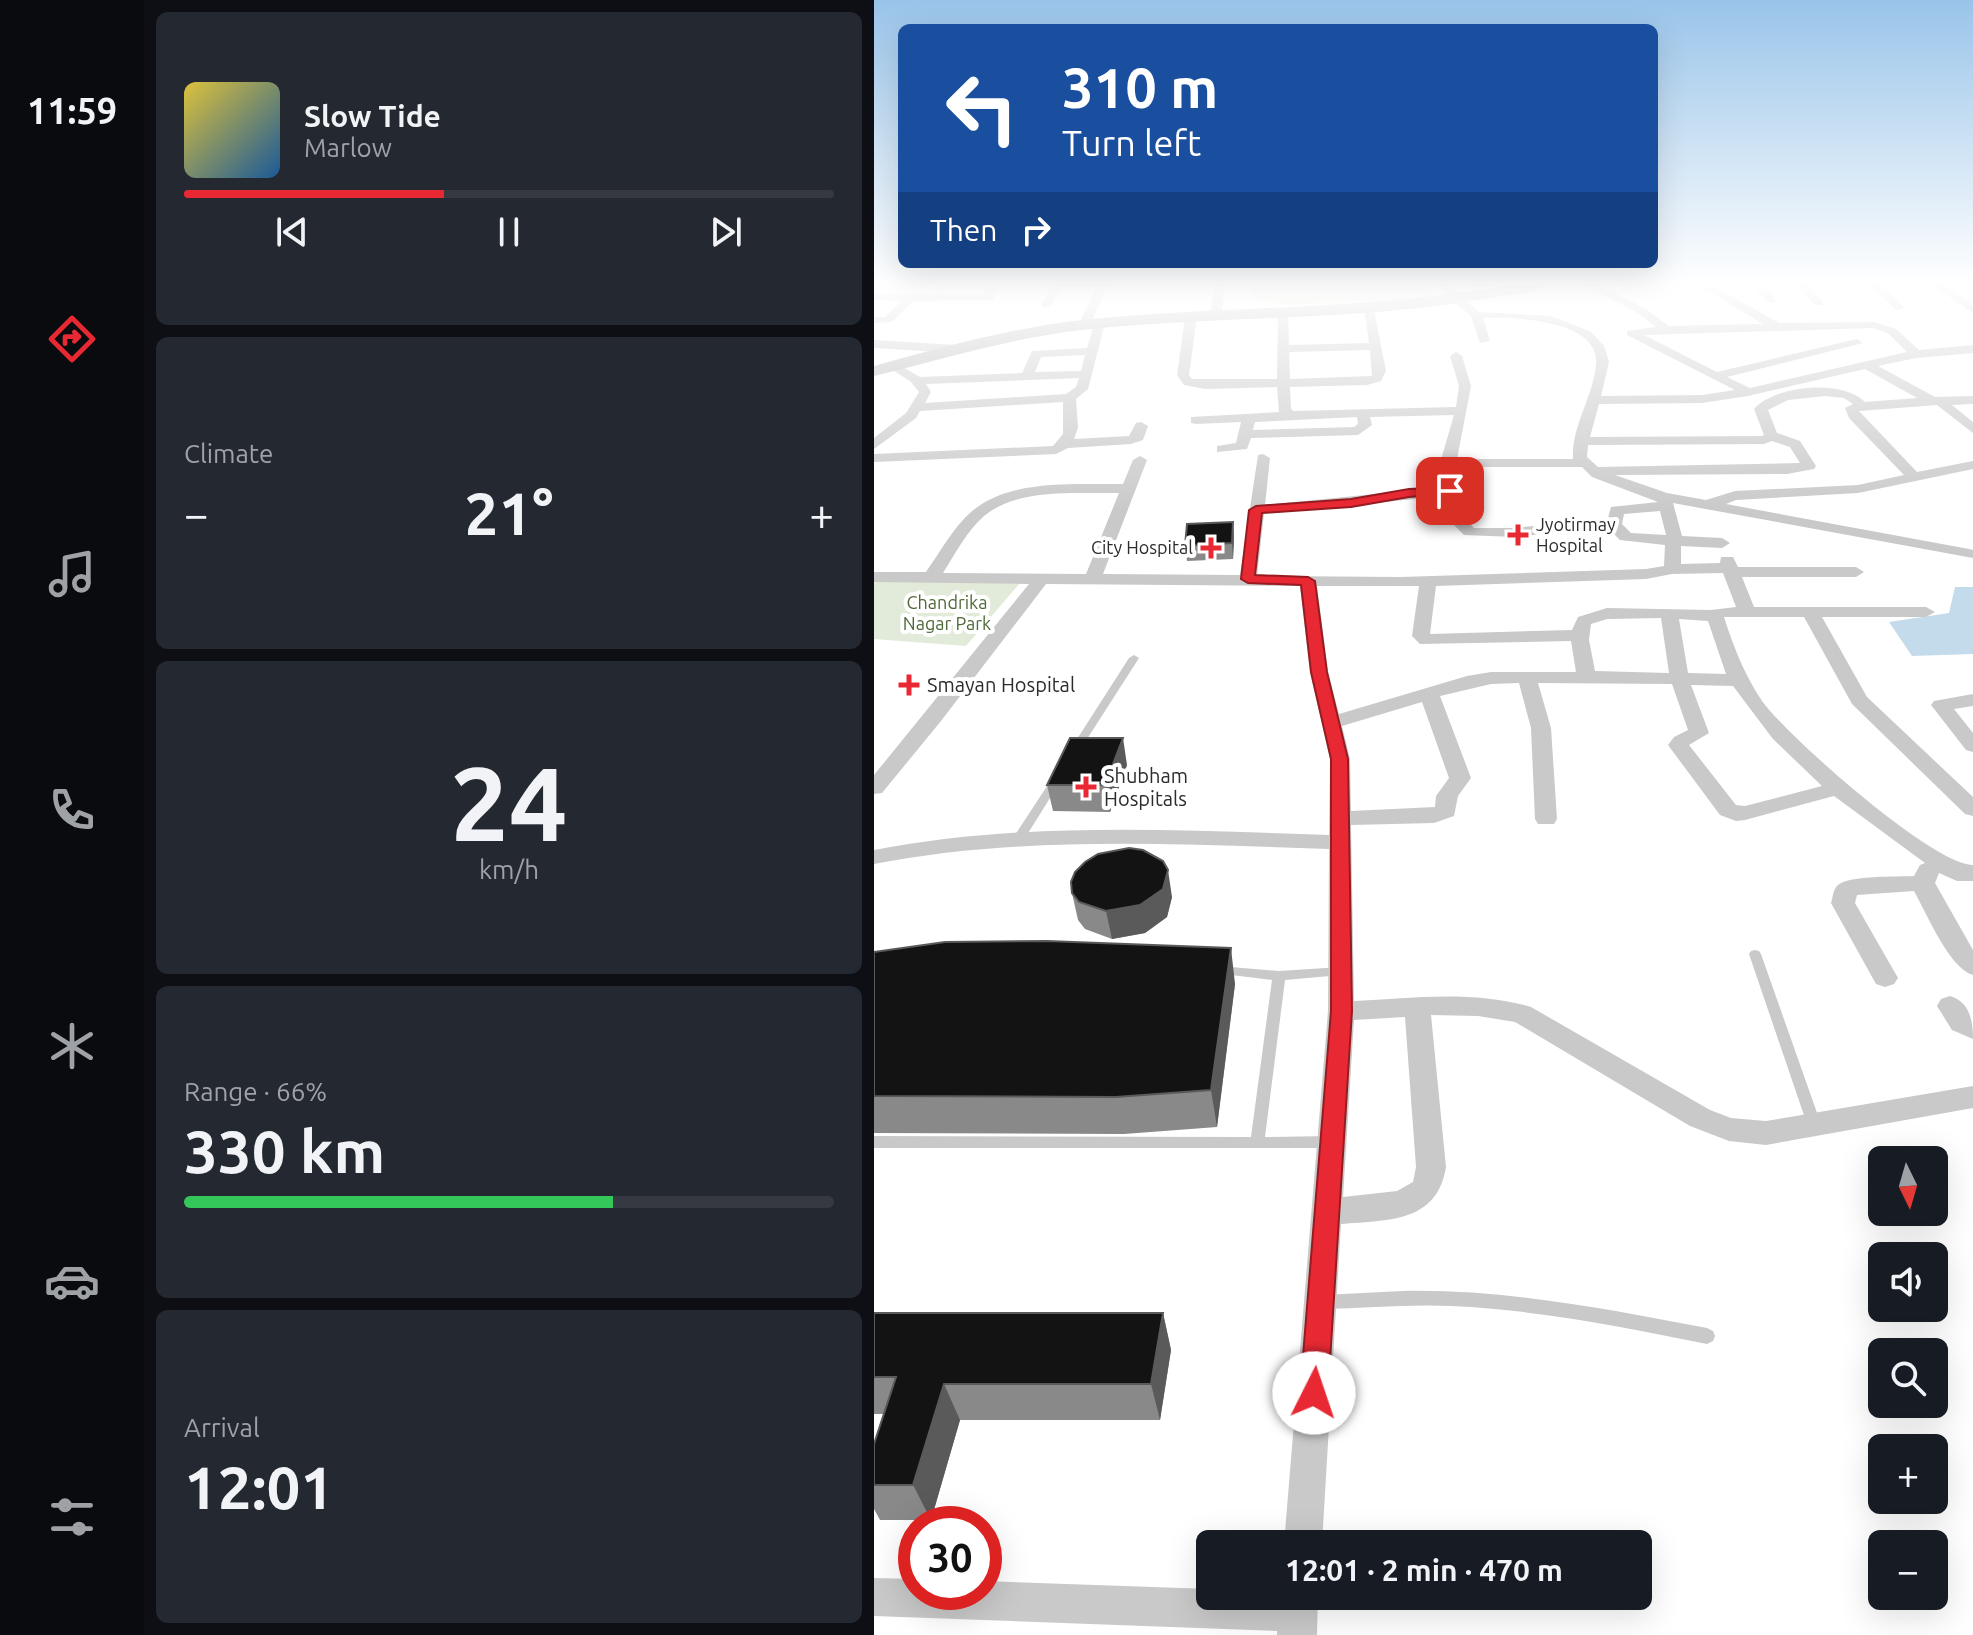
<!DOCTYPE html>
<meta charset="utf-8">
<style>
:root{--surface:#171b24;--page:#242831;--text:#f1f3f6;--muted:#9ea1a6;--line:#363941;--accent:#e82933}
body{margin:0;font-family:Ubuntu,sans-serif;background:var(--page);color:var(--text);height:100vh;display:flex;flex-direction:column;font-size:30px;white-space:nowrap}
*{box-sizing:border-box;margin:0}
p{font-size:26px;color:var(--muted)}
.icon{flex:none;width:44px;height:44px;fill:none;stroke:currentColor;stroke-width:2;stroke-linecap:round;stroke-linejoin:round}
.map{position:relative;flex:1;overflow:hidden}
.side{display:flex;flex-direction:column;gap:12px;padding:12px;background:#0d0f14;width:730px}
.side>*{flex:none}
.banner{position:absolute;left:24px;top:24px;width:760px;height:244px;border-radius:12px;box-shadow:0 8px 32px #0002;background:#1a4fa0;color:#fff;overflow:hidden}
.needle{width:52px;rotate:175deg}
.buttons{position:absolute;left:994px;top:1146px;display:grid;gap:16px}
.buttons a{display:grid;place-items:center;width:80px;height:80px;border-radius:12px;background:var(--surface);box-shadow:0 8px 32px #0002;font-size:40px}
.speed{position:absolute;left:24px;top:1506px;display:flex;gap:16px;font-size:40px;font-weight:700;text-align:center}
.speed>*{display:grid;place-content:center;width:104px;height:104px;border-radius:50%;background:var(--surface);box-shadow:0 8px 32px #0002;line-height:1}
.speed .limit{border:12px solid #d22;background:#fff;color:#111}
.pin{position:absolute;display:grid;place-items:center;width:68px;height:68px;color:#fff;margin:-34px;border-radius:16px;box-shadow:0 4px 12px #0006}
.me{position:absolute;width:88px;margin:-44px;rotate:4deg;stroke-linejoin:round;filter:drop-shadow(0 0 6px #0008)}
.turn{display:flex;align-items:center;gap:28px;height:168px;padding:0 32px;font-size:36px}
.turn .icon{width:104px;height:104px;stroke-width:2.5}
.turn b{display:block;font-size:56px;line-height:68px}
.then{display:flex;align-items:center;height:76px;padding:0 32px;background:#0003;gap:16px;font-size:30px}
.big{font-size:60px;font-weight:600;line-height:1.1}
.side .widget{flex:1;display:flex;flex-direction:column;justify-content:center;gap:12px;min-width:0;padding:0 28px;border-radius:12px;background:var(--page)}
.side .dial{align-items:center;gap:0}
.dial b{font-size:104px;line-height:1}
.song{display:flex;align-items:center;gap:24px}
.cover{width:96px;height:96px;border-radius:12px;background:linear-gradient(135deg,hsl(50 70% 55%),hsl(210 70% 35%))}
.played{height:8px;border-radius:4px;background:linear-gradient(90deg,var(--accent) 40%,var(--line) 40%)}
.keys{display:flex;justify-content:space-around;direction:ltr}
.heat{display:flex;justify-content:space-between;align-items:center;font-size:44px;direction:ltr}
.charge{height:12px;border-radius:6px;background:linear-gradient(90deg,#34c759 66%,var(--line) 0)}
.trip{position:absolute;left:322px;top:1530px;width:456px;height:80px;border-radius:12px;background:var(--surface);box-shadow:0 8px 32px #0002;font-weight:600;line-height:80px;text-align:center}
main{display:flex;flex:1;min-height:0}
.dock{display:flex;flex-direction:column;width:144px;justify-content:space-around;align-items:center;background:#090b0e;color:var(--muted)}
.dock .icon{width:56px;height:56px}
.dock .selected{color:var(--accent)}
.dock b{font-size:36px;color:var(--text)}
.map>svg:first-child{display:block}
.green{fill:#e2ebd9}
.water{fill:#c4dbeb}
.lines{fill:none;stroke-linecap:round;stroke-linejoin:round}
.lane{fill:#c9c9c9;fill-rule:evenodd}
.street{fill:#c9c9c9;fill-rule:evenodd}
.secondary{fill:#b6b6b6;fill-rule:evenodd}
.wall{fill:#898989}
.shaded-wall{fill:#5a5a5a}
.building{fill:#131313;stroke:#5a5a5a;stroke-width:2}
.route{fill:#e82933;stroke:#971b21;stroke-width:2}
.poi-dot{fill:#e82933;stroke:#fff;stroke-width:3}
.labels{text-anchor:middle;stroke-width:8;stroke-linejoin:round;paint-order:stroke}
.far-poi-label{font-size:18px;fill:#2c2c2c;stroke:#fff;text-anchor:start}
.far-park-label{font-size:18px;fill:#4e6839;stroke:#fff}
.poi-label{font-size:20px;fill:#2c2c2c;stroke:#fff;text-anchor:start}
</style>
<main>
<nav class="dock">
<b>11:59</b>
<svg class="icon selected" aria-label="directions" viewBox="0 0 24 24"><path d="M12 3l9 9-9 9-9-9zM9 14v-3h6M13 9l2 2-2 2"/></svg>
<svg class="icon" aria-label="music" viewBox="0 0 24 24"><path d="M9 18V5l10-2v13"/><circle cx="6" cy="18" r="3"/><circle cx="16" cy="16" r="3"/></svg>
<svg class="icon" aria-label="phone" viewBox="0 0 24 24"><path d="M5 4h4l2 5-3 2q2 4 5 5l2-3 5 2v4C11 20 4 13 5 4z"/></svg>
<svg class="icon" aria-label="climate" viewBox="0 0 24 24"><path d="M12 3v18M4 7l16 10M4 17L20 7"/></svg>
<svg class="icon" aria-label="car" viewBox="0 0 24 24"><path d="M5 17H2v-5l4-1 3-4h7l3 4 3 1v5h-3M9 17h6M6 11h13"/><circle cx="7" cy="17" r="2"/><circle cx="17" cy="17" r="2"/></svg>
<svg class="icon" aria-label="filters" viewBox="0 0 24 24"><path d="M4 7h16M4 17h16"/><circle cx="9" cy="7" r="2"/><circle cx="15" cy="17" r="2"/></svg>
</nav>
<section class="side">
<div class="widget">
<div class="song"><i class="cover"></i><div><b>Slow Tide</b><p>Marlow</p></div></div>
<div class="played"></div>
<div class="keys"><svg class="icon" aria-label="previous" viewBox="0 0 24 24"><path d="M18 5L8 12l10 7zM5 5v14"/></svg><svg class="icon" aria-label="pause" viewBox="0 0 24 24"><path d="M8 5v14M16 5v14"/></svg><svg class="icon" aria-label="next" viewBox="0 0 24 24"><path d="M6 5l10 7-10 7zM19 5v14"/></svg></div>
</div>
<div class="widget"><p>Climate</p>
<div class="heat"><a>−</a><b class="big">21°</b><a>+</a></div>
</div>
<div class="widget dial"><b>24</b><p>km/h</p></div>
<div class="widget"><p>Range · 66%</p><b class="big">330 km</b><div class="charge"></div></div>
<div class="widget"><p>Arrival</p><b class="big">12:01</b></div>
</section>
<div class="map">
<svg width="1099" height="1635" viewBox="0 0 1099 1635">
<rect width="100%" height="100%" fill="#fff"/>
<path class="green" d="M549,284L566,298L412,305L380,300L376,285Z
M0,580L146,583L92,646L0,639Z"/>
<path class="water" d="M1081,587H1099V654L1038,656L1015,622L1075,613Z"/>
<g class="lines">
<path class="lane" d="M260,655L265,658L206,750L205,752H197L196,750L255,658Z
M181,779L186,782L151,838L149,840H141L139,838L177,780Z
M881,950L885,951L887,954L948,1127L946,1131L941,1133L936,1131L934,1127L875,954L877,951Z
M345,966L405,971L467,967L471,968L473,971L471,974L467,975L411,980L391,1137L457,1136L462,1138L464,1142L462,1146L457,1148H0V1136L377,1137L398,980L341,973L339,970L341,967Z
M529,1291C632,1289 733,1309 833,1328L839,1331L841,1336L839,1341L833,1344C749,1327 664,1310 578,1306C535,1304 492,1308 449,1309L443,1307L441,1302L443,1297L449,1295Z"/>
<path class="street" d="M114,284L123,286L119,300L39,301L18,322L0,323V317H11L27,301L0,300V294L110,295Z
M180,284H240L233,287L216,325L210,328L204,325L223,287L188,288L176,307H168L167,305Z
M342,284H352L347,316L341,319L335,316Z
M565,284H575L605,312L677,316L717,332L730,346L735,362L727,396L828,395L861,390L753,335V331L782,327L764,313L709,284H723L772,309L795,326L889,324L826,286L836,284L905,323L1000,322L1022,329L1045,350L1099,345V353L1042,358L1004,366L1061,397L1099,396V404L1078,405L1099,422V433L1063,405L985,411L1043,472L1099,461V469L984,493L862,500L852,504L1095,549L1099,550V558L799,503L808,536L848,538L856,543L848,548L807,546V564L846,563L847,557H859L864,567H982L990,572L982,577H868L880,607H1052L1061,612L1052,617H948L993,697L1099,797V816L1091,814L978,704L930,617H850C860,648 870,674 888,701C914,737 1059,865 1099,865V881H1083L1065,873L1061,883L1099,950V975C1075,968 1053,914 1040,891L983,895L981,903L1024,978L1020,984L1011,987L1002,984L957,903C959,897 959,889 964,885C976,875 1024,877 1040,876L1046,865L1051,863L960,796L871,820L862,821L846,815L794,745L800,737L814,730L798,684L664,683L677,728L683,819L680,824H664L661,819L657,728L645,683L617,684L566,696L597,778L584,796L580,816L560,823L477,825L480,1001C539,998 599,990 657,1007L836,1110L857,1118L892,1121L1099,1086V1108L892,1145L855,1141L816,1126L641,1022L604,1016L557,1015L572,1167C563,1223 514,1220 467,1224L448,1544H410L454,1011L455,849C302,844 151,835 0,864V850C151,821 302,830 455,835L456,759L436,672L426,586L172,584L67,721L8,793L0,794V775L155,584L0,582V572H52C66,552 79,528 97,512C136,478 202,485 249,484L259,460L266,456L273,460L229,574L366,575L384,455L389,454L396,458L391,505L570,487L566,463L580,415L496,417L498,425L484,435L377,438L373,449L343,452V446L362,443L367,422L322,424L317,423V417L405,412L403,387L331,389L310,385L303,375L311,317L317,314L323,317L315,375L318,379H403L404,311L414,313L415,345L495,343L490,307L499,305L512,371L507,381L493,385L416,387L417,409L420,411L582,407L585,386L576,356L582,352L588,356L597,386L583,459H699C697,427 719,397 722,365C727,319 638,317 609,318L616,341L606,343L597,316L572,296ZM999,328L1014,333L1033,352L876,388L853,377L989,343L983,339L843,372L770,335ZM496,350L498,376L416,379L415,352ZM991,369L1043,398L991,402C968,379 902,385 880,409L890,435L887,436L716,437L725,404L828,403L874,396ZM951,396L970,398L979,404L971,408L975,418L1030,475L984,485L861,491L832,500L793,493L741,475L913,474L940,469L942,466L926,441L903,433L894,410L914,400ZM483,417L484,424L480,427L379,430L381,422ZM898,441L916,447L926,463L724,467L713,457L714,445L890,444ZM583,467H708L718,477L784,502L737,507L734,518L641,528H600C586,515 583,486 583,467ZM245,493L212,574L69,573C81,554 93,531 110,516C145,487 203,494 245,493ZM571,496L579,524L590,535L641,537L733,527L746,540L791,545L790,566L772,569L527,577L383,576L390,514ZM786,511L792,535L757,533L748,524L750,514ZM849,573L862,607L837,610L733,608L704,617L698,630L556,634L562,586L772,579L798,574ZM443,586H545L538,636L546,644L697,641L702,672H617L593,676L465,714L454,672ZM787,618L795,673L721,671L715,640L717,624L733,619ZM805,619L834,621L852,674L814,673ZM817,685L859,686L899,739L948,786L871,806L862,805L815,745L835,733ZM548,702L575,778L562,796L561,807L477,811L476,759L468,726ZM531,1017L542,1167L539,1182L523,1191L469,1197L480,1020Z
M878,284H889L902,300L901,302H893Z
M921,284H932L949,301V305H941Z
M994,284H1006L1031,308L1022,310Z
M1057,284H1070L1099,305V313Z
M221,321L231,323L214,389L202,399L204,428L200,439L255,436L262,423L267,422L274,426L269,440L257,444L194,448L182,454L0,462V454L179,446L189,434V402L46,411L42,418L0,449V438L32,413L45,392L36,381L12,366L22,363L46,377L148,373L158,351L213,348ZM211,355L207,371L161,372L167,357ZM205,378L202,387L192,394L51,403L57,392L52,384Z
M0,340L83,345L89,349L83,353L0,348Z
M1099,694V706L1080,709L1099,733V752L1092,750L1057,705L1060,701Z
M1076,996C1096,1002 1099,1021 1099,1039L1078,1030L1063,1006L1067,999Z
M0,1578L42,1579V1592H110V1581L336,1589V1596H444L443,1635H403V1631L0,1616Z"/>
<path class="secondary" d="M640,284H674C662,294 637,294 622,297C486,322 345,315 208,330C137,338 69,359 0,376V366C69,347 138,328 208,320C352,305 497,311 640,284Z"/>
</g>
<path class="wall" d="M359,522L360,538L359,559L313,561L311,546Z
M253,765L236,812L179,811L173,785Z
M198,893L298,897L293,917L271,933L238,939L211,929L204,920Z
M0,952L361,984L343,1127L250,1134L0,1133Z
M0,1313H289L297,1350L286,1420H86L57,1520H6L0,1509V1444L10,1414H0Z"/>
<path class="shaded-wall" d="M603,284H625L603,287Z
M359,522L360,538L359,559L358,543Z
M249,738L253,765L236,812L231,785Z
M294,870L298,897L293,917L271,933L238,939L232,911Z
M357,948L361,984L343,1127L337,1090Z
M289,1313L297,1350L286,1420L277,1384Z
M70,1384L86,1420L57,1520L39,1485Z"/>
<path class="building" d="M359,522L358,543L311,546L313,524Z
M196,738H249L231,785H173Z
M255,848L269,850L289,861L294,870L289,889L266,905L232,911L205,902L198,893L197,882L201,872L211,862L224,854Z
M173,941L357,948L337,1090L242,1097L0,1096V952L71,942Z
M0,1313H289L277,1384H70L39,1485H0V1444L22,1377H0Z"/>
<linearGradient id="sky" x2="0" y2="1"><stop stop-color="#99c4e9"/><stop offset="0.55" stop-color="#fff"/><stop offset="1" stop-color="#fff" stop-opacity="0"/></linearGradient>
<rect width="1099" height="513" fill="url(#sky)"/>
<path class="route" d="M576,487L582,491L581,493L535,497L477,507L388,513L381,575L434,577L441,581L453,672L474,759L478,1011L454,1393L450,1403L440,1407L430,1403L426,1393L457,1011V759L437,672L427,585L374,583L367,579L375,510L382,506L477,499L535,489Z"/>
<g class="poi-dot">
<path d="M640 523h8v8h8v8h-8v8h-8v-8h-8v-8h8z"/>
<path d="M333 536h8v8h8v8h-8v8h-8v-8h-8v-8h8z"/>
<path d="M31 673h8v8h8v8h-8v8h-8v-8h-8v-8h8z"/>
<path d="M208 775h8v8h8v8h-8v8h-8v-8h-8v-8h8z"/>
</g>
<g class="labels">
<g class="far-poi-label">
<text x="662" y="531">Jyotirmay<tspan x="662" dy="21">Hospital</tspan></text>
<text x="319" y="554" text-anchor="end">City Hospital</text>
</g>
<g class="far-park-label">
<text x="73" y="609">Chandrika<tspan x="73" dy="21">Nagar Park</tspan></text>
</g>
<g class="poi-label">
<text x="53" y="692">Smayan Hospital</text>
<text x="230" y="783">Shubham<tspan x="230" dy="23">Hospitals</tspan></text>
</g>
</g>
</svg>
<div class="buttons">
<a><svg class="needle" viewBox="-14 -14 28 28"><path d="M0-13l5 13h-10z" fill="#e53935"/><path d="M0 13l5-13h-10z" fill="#9ea1a6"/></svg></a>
<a><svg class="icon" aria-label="sound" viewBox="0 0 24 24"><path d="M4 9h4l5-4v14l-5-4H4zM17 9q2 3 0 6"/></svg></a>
<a><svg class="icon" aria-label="search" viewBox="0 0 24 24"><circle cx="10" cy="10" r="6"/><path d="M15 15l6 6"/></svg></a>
<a>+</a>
<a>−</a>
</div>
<div class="speed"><div class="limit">30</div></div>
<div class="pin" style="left:576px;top:491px;background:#d93025"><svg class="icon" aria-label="arrive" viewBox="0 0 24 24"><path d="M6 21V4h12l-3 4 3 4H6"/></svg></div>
<svg class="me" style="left:440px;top:1393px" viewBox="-20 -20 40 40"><circle r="19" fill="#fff"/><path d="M0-13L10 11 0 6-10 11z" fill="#e82933"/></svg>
<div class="trip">12:01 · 2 min · 470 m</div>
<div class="banner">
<div class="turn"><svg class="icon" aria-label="left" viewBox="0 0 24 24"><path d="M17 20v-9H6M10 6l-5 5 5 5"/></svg><div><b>310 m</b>Turn left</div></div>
<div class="then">Then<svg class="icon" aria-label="right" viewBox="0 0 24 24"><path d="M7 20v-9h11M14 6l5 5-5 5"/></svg></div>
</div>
</div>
</main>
